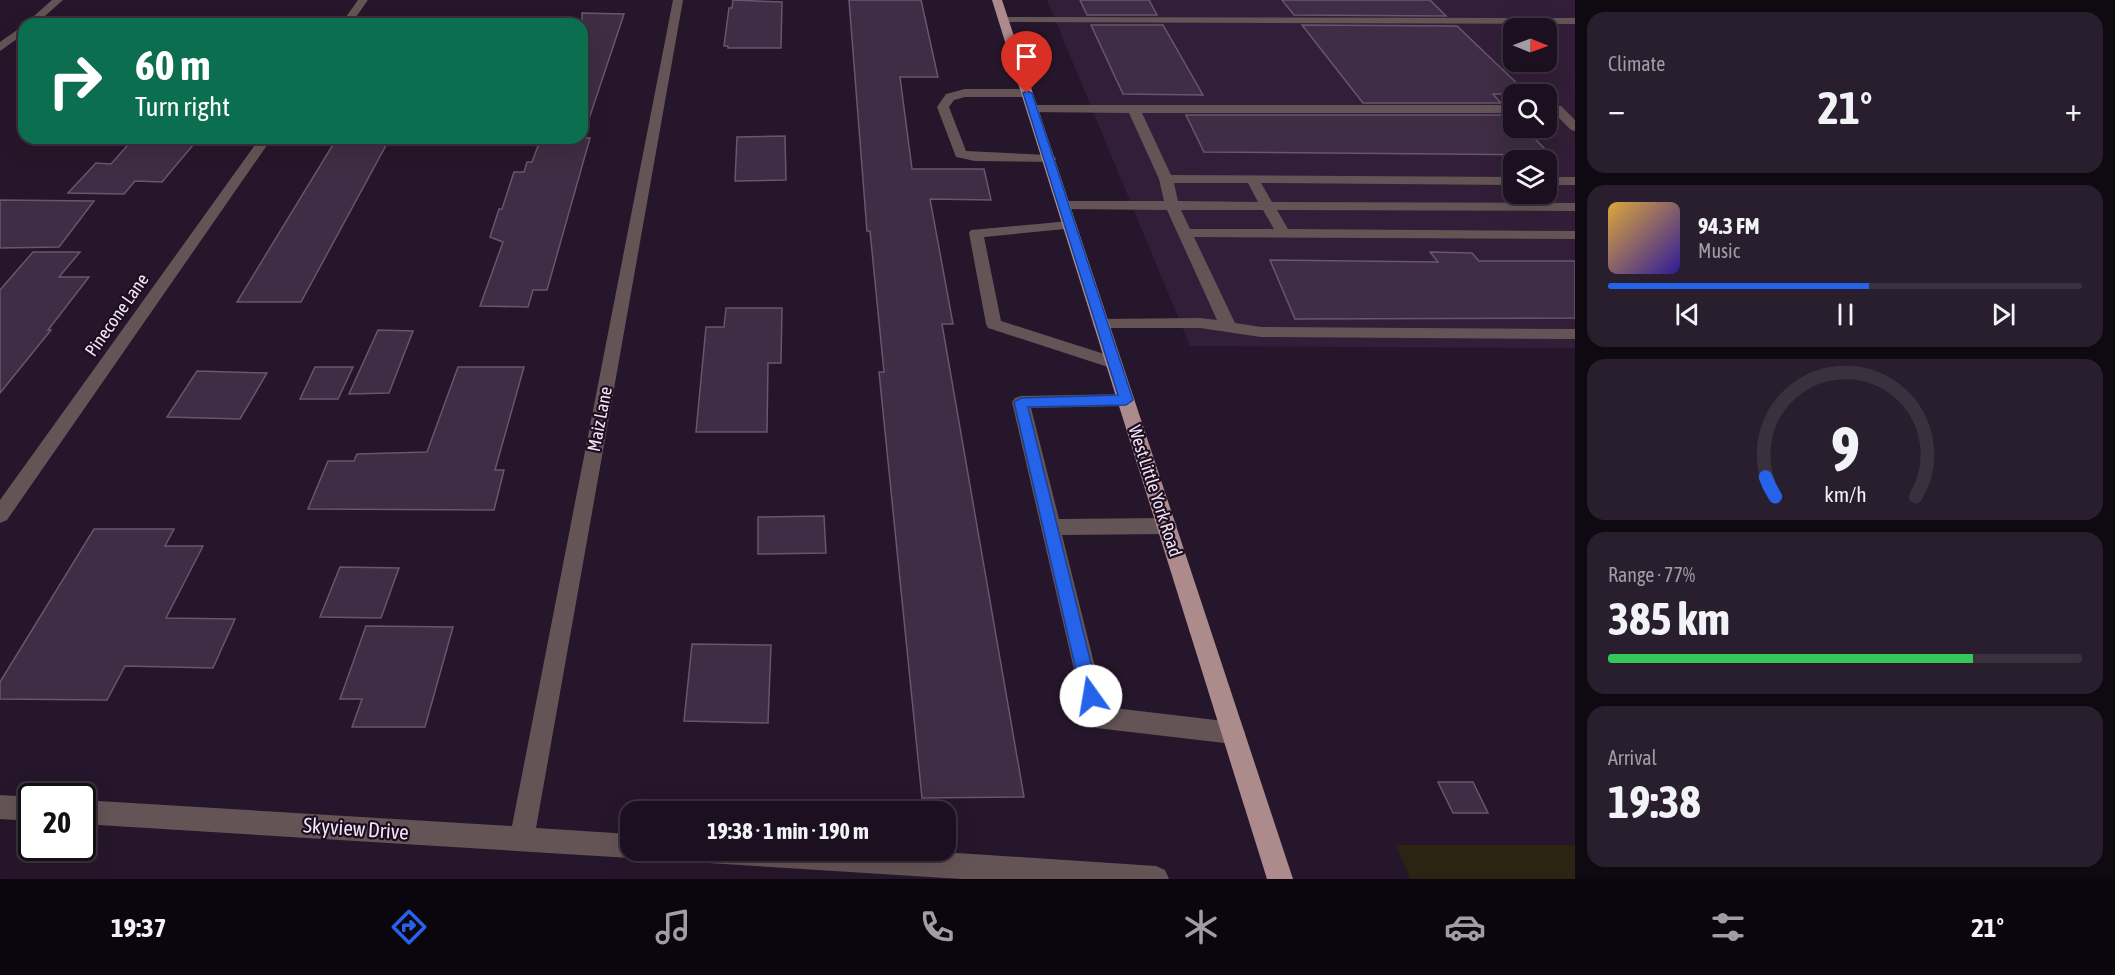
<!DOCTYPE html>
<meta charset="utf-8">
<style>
:root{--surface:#1c1020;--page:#291e2d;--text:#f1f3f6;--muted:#a09da5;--line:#3a303e;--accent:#2563eb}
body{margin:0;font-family:"Asap Condensed",sans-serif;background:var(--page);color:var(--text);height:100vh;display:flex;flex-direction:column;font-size:22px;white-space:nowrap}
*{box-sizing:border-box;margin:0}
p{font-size:20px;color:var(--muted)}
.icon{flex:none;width:33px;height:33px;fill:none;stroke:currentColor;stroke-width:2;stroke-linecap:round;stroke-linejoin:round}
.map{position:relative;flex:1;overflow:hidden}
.details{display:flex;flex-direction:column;gap:12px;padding:12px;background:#0f0912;width:540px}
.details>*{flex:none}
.hud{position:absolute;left:18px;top:18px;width:570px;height:126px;border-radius:18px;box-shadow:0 6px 24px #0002,0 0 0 2px var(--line);background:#0b6e4f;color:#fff;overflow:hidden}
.needle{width:39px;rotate:91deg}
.buttons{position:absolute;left:1503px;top:18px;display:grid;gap:12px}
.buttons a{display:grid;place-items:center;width:54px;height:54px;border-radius:12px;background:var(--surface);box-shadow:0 6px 24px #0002,0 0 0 2px var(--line);font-size:30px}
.speed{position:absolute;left:18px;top:783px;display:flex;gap:12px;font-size:30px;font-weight:700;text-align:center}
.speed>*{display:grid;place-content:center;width:78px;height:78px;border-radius:50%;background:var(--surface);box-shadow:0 6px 24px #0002,0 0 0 2px var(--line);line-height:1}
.speed .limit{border:3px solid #111;border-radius:9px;background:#fff;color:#111}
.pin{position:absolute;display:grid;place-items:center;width:51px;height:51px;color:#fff;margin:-62px -26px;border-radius:50% 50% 50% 0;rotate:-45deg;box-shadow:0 0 6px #0007}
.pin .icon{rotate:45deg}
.me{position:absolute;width:66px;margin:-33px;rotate:347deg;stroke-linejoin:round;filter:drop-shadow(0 0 4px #0008)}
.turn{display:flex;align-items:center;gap:21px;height:126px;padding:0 18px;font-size:27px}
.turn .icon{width:78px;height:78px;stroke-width:2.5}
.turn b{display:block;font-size:42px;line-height:51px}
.big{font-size:45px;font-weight:700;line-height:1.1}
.details .widget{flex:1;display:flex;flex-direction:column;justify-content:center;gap:9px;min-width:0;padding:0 21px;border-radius:18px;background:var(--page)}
.details .dial{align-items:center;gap:0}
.dial svg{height:156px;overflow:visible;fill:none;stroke:var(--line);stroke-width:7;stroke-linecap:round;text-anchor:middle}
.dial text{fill:var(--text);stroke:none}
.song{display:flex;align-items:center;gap:18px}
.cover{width:72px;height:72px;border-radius:9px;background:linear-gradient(135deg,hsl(40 70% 55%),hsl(250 70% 35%))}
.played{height:6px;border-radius:3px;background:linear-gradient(90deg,var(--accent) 55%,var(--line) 55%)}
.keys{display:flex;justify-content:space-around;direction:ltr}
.heat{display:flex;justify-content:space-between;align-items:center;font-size:33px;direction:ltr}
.charge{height:9px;border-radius:4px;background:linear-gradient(90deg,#34c759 77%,var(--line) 0)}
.trip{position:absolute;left:620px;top:801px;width:336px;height:60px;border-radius:18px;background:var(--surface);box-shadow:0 6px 24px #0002,0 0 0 2px var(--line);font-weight:700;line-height:60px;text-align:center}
.dock{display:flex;height:96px;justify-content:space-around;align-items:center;background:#0b060d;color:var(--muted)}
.dock .icon{width:42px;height:42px}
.dock .selected{color:var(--accent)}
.dock b{font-size:27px;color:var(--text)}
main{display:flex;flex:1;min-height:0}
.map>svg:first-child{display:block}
.commercial{fill:#2b2413}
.built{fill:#321e38;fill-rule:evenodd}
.building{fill:#3e2d44;stroke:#68556e;stroke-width:1.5}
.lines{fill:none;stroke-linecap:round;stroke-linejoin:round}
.minor{fill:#655455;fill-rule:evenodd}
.major{fill:#ad8b8d;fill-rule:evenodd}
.route{fill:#2563eb;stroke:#184099;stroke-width:1.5}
.labels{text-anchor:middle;stroke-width:4.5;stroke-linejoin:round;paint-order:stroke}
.street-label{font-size:18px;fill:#f0e5f4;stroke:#1d0d21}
.near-street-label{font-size:21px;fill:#f0e5f4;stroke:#1d0d21}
</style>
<main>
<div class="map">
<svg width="1575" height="879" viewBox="0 0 1575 879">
<rect width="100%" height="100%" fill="#26162b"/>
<path class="commercial" d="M1396,845H1575V879H1410Z"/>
<path class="built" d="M1047,0H1575V348L1190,346ZM1514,28H1546V62H1514ZM1514,94H1546V128H1514ZM1514,160H1546V194H1514Z"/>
<path class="building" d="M733,0L782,2L781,48H728V46H724L729,8H732Z
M849,0H921L938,77H900L912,169H984L991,200L930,199L953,324H942L1024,797L922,798L879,372H884L870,231H867Z
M1080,0H1149L1157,15H1087Z
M1282,0H1430L1446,16L1294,15Z
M582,13L624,14L588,122L582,121Z
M1091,25H1163L1203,95L1123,94Z
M1302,25L1457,26L1528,94H1493L1501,103H1363Z
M1186,115H1513L1514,128H1524L1551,155L1204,152Z
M785,136L786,180L735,181L737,137Z
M134,138H199L162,182L135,181L124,194L68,193L96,163L111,164Z
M337,138H390L301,302H237Z
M541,138H590L547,290H533L528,307L480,306L503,242L490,237L499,209H502L514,172H524L527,162H532Z
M0,200L94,201L59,247L0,248Z
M33,252H80L59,277H89L48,330H51L0,393V290Z
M1430,252L1472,253L1479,261H1575V318L1295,319L1270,260L1438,262Z
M726,308H782L781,363H768L767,432H696L706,327H724Z
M378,330L413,331L389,393L349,394Z
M315,367H353L338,399H300Z
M458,367H524L495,470H504L494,510L308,509L328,461H354L357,454L427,452Z
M197,371L267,373L240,419L167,417Z
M824,516L826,553L758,554V517Z
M94,529H174L165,546H203L166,618L235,619L213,668L125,666L107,700L0,699V682Z
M340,567L399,568L381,618L320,617Z
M366,626L453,627L425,727H352L362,699H340Z
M692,644L771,645L768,723L684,721Z
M1438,782H1473L1488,813H1453Z"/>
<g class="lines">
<path class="minor" d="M52,0H63L36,24L24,25Z
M358,0H368L351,24H341Z
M673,0H683L536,828L630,834V850H641L639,855L630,858L82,824V800L512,826Z
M1004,17L1575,18V24L1000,22V18Z
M24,25V34L0,51V42Z
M965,89H1027L1033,93L1027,97H965L954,100L949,107L966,151L1049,155L1054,156L1056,159L1054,162L975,161L956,157L937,107L946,94Z
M1032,105H1514V113H1142L1171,175L1514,177V185L1261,183L1272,202L1575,203V211L1277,210L1288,229L1575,231V239L1194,237L1235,323L1261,327L1575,329V339L1261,337L1200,328H1095L1093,324L1095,320L1101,319L1200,318L1217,320L1167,210L1063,209L1056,205L1063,201H1164L1159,179L1129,113L1028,112L1026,109L1028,106ZM1174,183H1248L1258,202L1178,201ZM1181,210H1263L1274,229H1190Z
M1546,105L1561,106L1575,120V131L1571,130L1554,113H1546Z
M260,138H272L7,520L0,523V500Z
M1546,177H1575V185H1546Z
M1070,221L1077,225L1075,228L984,237L1001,321L1120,359L1122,363L1120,367H1108L988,328L986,324L969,233L971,230Z
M1126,394L1132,396L1135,400L1132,404L1126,406L1031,408L1059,519L1167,518L1174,520L1177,526L1174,532L1167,534L1062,535L1105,707L1233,722L1241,725L1245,733L1241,741L1233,744L1096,728L1088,725L1085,717L1012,402L1015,398L1021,396Z
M0,795L32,797V821L0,819Z
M696,850H911L1156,866L1165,870L1169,879H961L708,863L699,859Z"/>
<path class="major" d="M992,0H1002L1293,879H1267Z"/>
</g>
<path class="route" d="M1027,91L1032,93L1133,400L1126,405L1028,407L1099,696L1097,702L1091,704L1085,702L1082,696L1014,402L1021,398L1118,395L1023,93Z"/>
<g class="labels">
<g class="street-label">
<text transform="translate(117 315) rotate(-55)" y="6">Pinecone Lane</text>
<text transform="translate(600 419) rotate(-79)" y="6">Maiz Lane</text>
<text transform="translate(1155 491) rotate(72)" y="6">West Little York Road</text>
</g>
<g class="near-street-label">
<text transform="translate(356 829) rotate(4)" y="7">Skyview Drive</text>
</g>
</g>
</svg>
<div class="buttons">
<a><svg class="needle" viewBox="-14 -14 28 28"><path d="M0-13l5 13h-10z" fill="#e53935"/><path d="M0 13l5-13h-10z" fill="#a09da5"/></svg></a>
<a><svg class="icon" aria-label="search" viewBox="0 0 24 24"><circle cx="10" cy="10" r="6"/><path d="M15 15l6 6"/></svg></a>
<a><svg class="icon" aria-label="layers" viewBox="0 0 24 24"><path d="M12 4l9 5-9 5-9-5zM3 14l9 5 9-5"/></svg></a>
</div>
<div class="speed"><div class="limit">20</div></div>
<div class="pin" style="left:1027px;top:93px;background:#d93025"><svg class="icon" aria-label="arrive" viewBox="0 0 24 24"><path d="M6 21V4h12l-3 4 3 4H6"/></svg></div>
<svg class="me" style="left:1091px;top:696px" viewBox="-20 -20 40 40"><circle r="19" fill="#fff"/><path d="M0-13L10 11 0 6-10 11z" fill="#2563eb"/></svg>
<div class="trip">19:38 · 1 min · 190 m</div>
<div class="hud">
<div class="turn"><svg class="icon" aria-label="right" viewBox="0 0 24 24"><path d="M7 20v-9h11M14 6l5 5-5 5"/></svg><div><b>60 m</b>Turn right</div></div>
</div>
</div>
<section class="details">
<div class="widget"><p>Climate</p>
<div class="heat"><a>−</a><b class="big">21°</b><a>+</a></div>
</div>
<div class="widget">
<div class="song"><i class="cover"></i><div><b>94.3 FM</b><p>Music</p></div></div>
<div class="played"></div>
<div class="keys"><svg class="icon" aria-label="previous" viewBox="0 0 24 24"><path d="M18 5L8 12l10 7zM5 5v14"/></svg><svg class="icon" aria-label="pause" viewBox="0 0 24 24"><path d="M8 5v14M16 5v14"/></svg><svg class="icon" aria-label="next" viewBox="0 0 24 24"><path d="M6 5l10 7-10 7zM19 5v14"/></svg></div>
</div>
<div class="widget dial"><svg viewBox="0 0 100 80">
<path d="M14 69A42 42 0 1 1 86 69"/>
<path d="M14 69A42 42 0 0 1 9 59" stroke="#2563eb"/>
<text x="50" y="56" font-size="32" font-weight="700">9</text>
<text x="50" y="72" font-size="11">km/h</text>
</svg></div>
<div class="widget"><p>Range · 77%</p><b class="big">385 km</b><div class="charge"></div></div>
<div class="widget"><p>Arrival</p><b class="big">19:38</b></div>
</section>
</main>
<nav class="dock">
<b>19:37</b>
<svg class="icon selected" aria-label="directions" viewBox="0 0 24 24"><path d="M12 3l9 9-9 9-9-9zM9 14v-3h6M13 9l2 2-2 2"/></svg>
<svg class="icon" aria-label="music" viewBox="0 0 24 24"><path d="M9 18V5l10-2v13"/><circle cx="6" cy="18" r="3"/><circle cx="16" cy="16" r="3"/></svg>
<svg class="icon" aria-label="phone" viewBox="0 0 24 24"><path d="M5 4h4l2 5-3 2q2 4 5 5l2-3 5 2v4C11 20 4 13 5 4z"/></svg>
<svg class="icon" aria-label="climate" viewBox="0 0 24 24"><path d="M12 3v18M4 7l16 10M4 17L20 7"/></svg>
<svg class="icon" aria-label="car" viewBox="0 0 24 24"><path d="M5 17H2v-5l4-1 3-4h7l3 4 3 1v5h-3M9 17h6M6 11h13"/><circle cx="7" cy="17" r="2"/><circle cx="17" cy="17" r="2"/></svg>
<svg class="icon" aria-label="filters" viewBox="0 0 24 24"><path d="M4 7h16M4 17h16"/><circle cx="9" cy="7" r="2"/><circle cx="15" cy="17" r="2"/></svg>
<b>21°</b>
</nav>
